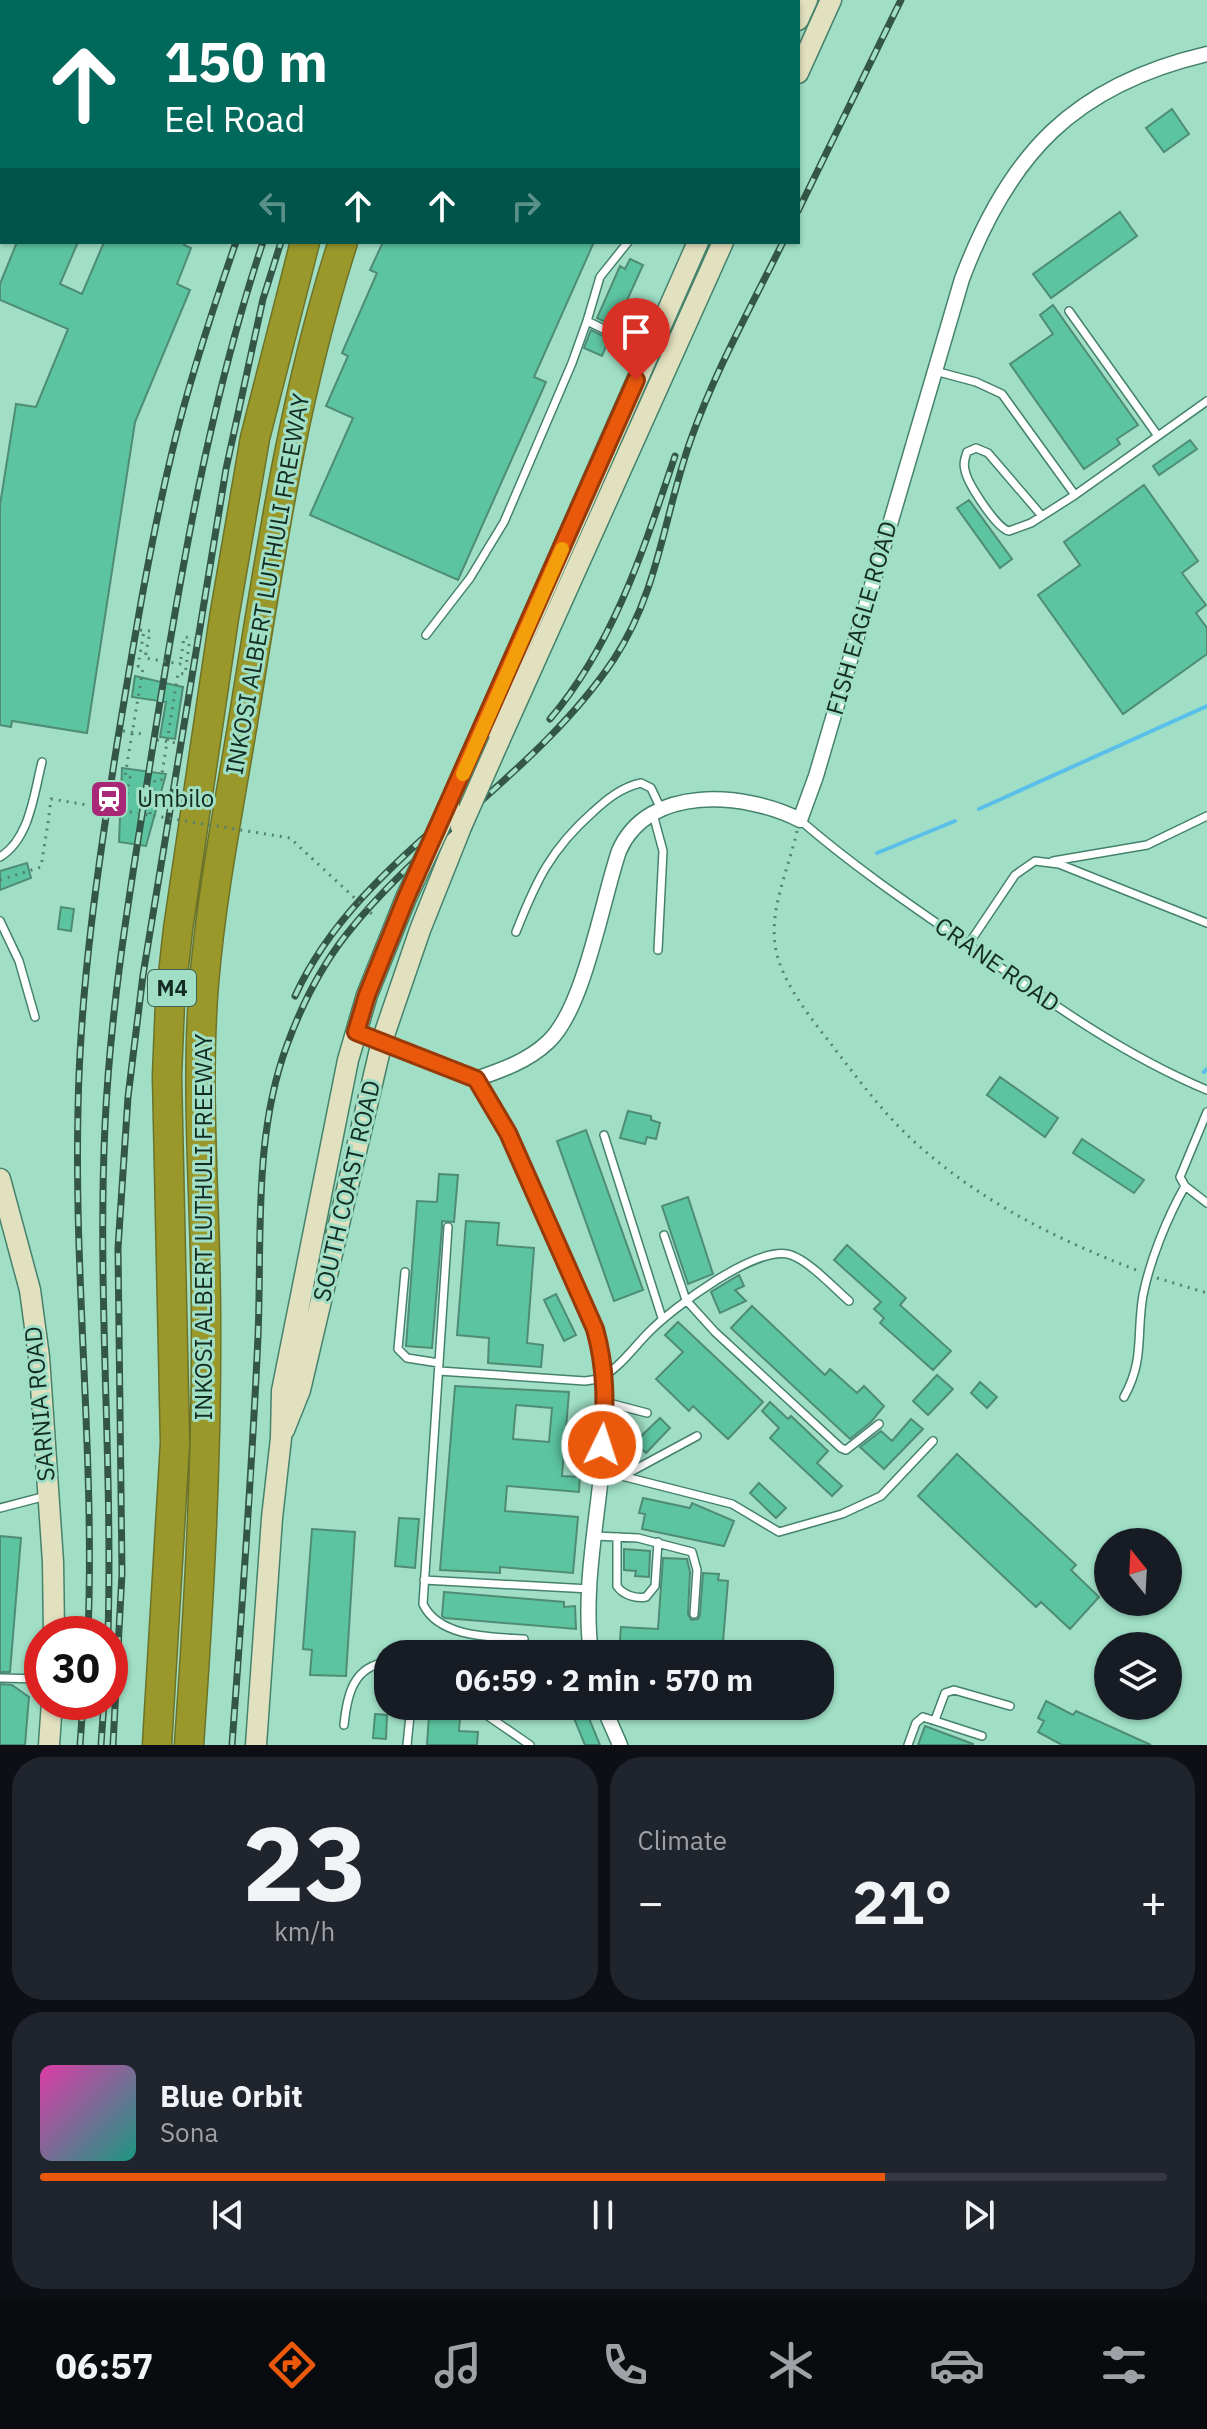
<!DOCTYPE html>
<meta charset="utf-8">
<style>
:root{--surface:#171b24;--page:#20242c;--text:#f1f3f6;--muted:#9ea1a6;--line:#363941;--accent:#ea580c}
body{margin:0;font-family:"IBM Plex Sans",sans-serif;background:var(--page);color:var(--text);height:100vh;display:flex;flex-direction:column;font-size:30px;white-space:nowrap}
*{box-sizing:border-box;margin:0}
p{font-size:26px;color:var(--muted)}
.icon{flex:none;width:44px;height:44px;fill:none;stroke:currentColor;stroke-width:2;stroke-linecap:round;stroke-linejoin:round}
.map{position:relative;height:1745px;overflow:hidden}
.details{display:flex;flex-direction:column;gap:12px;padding:12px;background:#0d0f14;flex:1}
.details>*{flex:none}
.guide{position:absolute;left:0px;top:0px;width:800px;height:244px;box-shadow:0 2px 6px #0004;background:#00695c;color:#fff;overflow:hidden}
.needle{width:52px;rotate:342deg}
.tools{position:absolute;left:1094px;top:1528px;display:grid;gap:16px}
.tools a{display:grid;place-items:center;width:88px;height:88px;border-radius:50%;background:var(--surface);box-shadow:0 2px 6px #0004;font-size:40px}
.speed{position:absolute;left:24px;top:1616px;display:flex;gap:16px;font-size:40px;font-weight:700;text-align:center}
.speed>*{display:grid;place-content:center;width:104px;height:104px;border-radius:50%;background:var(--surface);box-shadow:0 2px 6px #0004;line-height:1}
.speed .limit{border:12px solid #d22;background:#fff;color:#111}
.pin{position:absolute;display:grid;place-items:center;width:68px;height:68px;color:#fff;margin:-82px -34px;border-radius:50% 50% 50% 0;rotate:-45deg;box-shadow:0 0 8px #0007}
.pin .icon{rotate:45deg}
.me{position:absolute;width:88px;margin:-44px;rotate:4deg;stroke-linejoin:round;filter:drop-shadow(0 0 6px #0008)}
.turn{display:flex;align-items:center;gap:28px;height:168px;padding:0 32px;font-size:36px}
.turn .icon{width:104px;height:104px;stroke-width:2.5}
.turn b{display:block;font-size:56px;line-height:68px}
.lanes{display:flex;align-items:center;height:76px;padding:0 32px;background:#0003;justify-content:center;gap:40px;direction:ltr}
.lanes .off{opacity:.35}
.big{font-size:60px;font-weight:700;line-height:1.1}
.details .tile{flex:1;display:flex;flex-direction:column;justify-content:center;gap:12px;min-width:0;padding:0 28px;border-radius:32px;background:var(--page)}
.details .dial{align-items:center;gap:0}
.dial b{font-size:104px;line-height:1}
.song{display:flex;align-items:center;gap:24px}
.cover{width:96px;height:96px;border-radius:12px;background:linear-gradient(135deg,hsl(320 70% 55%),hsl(170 70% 35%))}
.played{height:8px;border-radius:4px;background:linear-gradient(90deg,var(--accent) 75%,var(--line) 75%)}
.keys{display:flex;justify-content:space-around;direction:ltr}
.heat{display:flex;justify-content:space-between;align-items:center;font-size:44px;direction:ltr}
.details .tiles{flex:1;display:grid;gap:12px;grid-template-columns:1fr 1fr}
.tile:last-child{grid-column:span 2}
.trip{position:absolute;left:374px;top:1640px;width:460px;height:80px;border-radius:32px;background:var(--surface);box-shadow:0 2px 6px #0004;font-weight:700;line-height:80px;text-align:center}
.menu{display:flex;height:128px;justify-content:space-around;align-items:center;background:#090b0e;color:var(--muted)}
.menu .icon{width:56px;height:56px}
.menu .selected{color:var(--accent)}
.menu b{font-size:36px;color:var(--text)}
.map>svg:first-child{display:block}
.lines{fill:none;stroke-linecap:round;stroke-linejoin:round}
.stream{stroke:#5abfe9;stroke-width:4}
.building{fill:#5cc4a0;stroke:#4f8c76;stroke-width:2;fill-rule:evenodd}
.lane-casing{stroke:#45826c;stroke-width:10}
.street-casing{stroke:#45826c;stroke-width:17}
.secondary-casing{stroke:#45826c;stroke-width:23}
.highway-casing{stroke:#6b7329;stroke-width:31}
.path{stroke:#568170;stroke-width:3;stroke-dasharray:2 6;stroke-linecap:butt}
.lane{stroke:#fff;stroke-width:7}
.street{stroke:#fff;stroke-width:14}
.secondary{stroke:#e1e0bf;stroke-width:20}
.highway{stroke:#9a982b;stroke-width:28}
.rail-casing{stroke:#345649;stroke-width:7}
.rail{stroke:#a0dfc6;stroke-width:4;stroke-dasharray:12;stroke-linecap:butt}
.secondary-bridge-casing{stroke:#45826c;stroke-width:23;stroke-linecap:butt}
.path-bridge{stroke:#568170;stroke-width:3;stroke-dasharray:2 6;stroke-linecap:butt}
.secondary-bridge{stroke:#e1e0bf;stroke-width:20}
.route-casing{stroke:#983908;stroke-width:20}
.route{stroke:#ea580c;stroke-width:14}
.slow{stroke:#f59e0b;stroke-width:14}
.labels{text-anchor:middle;stroke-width:6;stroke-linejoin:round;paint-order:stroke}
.shield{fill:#a0dfc6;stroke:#3e6255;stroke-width:2}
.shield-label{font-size:22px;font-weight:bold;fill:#142d24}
.street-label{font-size:24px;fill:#142d24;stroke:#a0dfc6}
.poi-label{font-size:24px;fill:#142d24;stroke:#a0dfc6;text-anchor:start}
</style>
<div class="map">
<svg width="1207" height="1745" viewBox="0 0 1207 1745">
<rect width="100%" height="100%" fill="#a0dfc6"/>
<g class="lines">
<path class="stream" d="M979,809L1207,706
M877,853L955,821
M1204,1072L1207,1069"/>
</g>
<path class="building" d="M1172,109L1189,134L1164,152L1146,128Z
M1120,212L1137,236L1051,298L1033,274Z
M17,242H78L60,284L82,294L104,242H185L184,245L191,248L177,284L190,290L135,422L87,733L12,721L11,727L0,725V505L16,404L36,407L68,329L0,300V284Z
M383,242H594L534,377L546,382L458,580L310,515L353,418L326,406L348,356L342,353L377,273L370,270Z
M630,259L643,265L615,327L597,318L620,266L625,269Z
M1053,305L1138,425L1117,439L1120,444L1084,469L1010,364L1053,334L1040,315Z
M591,330L609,339L602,356L584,348Z
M1190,440L1197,449L1159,475L1153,466Z
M1144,485L1198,561L1182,573L1206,605L1196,613L1207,628V654L1123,714L1038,595L1080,565L1064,542Z
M969,500L1012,559L1000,568L957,508Z
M135,676L183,687L175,739L160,737L166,702L132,697Z
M122,768L166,774L146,846L119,842Z
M27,863L31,878L0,890V871Z
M61,907L74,909L71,931L58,929Z
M1000,1077L1058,1118L1045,1137L987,1095Z
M628,1111L651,1116V1120L660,1123L656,1139L647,1137L645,1144L620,1138Z
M586,1130L643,1290L614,1301L557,1141Z
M1082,1139L1144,1180L1134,1193L1073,1153Z
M439,1174L458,1175L454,1222L442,1221V1227L432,1348L406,1346L417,1201L437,1202Z
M688,1197L713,1274L688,1284L662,1206Z
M466,1221L499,1223L497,1245L534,1248L527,1343L543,1345L541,1367L488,1363L489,1338L457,1335Z
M847,1245L906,1298L900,1305L951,1351L933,1370L880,1323L884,1318L874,1309L881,1302L834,1260Z
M739,1275L744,1286L735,1290L746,1301L720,1313L711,1292Z
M556,1294L576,1335L564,1341L544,1300Z
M752,1306L825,1375L830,1369L857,1393L864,1386L884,1406L871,1422L850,1439L731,1328Z
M678,1322L763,1402L728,1439L693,1406L689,1411L656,1379L683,1352L665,1335Z
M937,1375L953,1389L928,1415L913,1401Z
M980,1382L997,1397L987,1408L971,1393Z
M455,1386L569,1392L562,1476L580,1477L579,1492L507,1486L505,1511L578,1517L573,1573L500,1567V1573L440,1570ZM516,1405L552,1408L549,1442L513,1439Z
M770,1402L788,1419L791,1416L828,1451L817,1463L842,1486L832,1496L770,1438L779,1428L762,1411Z
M660,1418L670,1428L646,1453L635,1442Z
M911,1419L923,1429L884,1469L860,1447L881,1431L892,1441Z
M957,1454L1076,1565L1071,1570L1099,1597L1070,1629L1041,1602L1036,1607L918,1496Z
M759,1483L786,1508L776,1518L750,1493Z
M643,1498L690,1508L692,1503L734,1521L724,1546L642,1529L645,1514L639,1513Z
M399,1518L419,1519L415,1568L395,1566Z
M312,1529L355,1532L346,1676L310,1675L312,1650L303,1649Z
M0,1536L21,1538L10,1672H0Z
M624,1549L650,1551L649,1577L635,1576L636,1571L624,1570Z
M663,1558L687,1559L690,1572L688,1614L691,1620L698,1619L700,1615L703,1573L719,1574L718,1580L728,1581L722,1654H696V1647L646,1644V1654H624L625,1642L620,1641L621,1627L658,1629Z
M444,1592L564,1602V1607L575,1606L576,1629L445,1618L442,1616Z
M0,1684L12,1685L29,1697L25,1745H0Z
M1046,1701L1073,1715L1076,1711L1151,1745H1062L1038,1732L1044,1721L1038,1718Z
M569,1706H584L600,1745H585Z
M375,1714L387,1715L386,1739L373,1738Z
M429,1715L460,1718L459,1731L478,1732L477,1745H427Z
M925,1726L973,1744V1745H918Z"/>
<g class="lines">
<defs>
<path id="lane" d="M245,2L246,0
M0,51L2,52
M1069,311L1158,436
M587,321L600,277L628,242
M935,371L976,382L1002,394L1075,495
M1042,516L988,453L976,448L967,452C965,458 963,464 965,470C967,483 997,529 1009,531L1031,523L1075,495L1207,401
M426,635L470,578L504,522L572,363L587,321L649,351
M653,814L663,851L658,950
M800,820C853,866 909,904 967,944C1044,998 1119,1053 1207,1090
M0,857C30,839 34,793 42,762
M1053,861L1147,845L1207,816
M0,921L19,961L35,1017
M516,932C536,881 551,849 593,812C607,799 622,787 641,783L651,788L660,807
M968,945L1015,875L1035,861L1059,864L1207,923
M1207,1112L1180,1177L1185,1186L1207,1203
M604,1135L662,1318
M448,1227L423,1604C439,1638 492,1637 524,1639
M664,1235L686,1300L715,1332L841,1448L846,1450L879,1424
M405,1272L398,1349L407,1358L439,1363
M439,1371L585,1381L598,1379C617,1371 634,1347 648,1333C671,1309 758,1243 791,1255C809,1261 834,1288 849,1301
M1124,1397C1145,1359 1136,1335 1143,1295C1150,1260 1167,1218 1185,1186
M605,1402L647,1413
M602,1471L732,1504L779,1532L842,1514L881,1496L933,1441
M623,1476L697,1436
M0,1508L46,1496
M595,1536L638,1538L692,1552L697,1570L694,1614
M617,1537V1586C623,1595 636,1599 646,1597L655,1586L658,1542
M424,1580L590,1589
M0,1678L42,1679
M411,1706L485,1714L530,1745
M935,1720L945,1693L954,1690L1010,1706
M344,1725C347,1695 353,1666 388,1662
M407,1745L411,1706
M908,1745L916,1723L923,1717L982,1736"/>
<path id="street" d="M107,2L108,0
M0,230L2,226
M356,1032L476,1079L508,1133L595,1329C626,1435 577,1547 591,1654
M476,1079C502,1070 528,1061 548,1042C584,1009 602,901 619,851C648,784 745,792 800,820L816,776L962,279C1009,154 1074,85 1207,54
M603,1706L620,1745"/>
<path id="secondary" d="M798,20L807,0
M798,73L831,0
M499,741L723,242
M449,806L698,242
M0,1179L30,1290L39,1357L53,1562L54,1634
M284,1430L300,1390L382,1041L420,930L461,827
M49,1745L52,1702
M256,1745L272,1518L281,1438L282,1391L348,1060L367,995L406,898"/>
<path id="highway" d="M399,2L400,0
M437,2L438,0
M157,1745L175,1443L167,1076L170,1002L178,929L224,618L255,438L305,242
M189,1745C199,1603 207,1461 206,1318C206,1206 195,1095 204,983C212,887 232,792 247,697C272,543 295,390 343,242"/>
</defs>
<use href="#lane" class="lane-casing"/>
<use href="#street" class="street-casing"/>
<use href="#secondary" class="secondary-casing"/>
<use href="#highway" class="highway-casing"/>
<path class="path" d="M140,630L150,631L146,653
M181,659L184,637L194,638
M123,731L143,734
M157,740L177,743
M124,810L130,777L125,776L143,668L138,666L144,631
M150,814L155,780H161L178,673L185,674L190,638
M797,831C789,868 770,906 775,944C779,979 810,1017 831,1044C858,1079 885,1116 918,1145C983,1203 1058,1240 1139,1271
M0,880L41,867L48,823
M1157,1278L1207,1293"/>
<use href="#lane" class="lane"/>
<use href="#street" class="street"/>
<use href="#secondary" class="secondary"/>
<use href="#highway" class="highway"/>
<defs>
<path id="rail" d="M338,2V0
M370,2L371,0
M798,211L901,0
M550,719C614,644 644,548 675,456
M295,996C332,915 399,860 464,802
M88,1634C95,1459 74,1285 78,1110C80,987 98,866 117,744C133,647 149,548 172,452C189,381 212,311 236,242
M108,1634C113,1464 97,1294 105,1125C111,995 134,867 154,739C181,571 209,404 263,242
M80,1745L83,1702
M101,1745L104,1702
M113,1745L122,1573L118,1248L128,1097L143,975L226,469L263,299L281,242
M232,1745C242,1609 252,1472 258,1336C262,1240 253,1136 287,1045C301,1007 320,968 346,935C425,834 542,767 614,659C659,591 664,514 691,439C715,371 751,307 783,242"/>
</defs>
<use href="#rail" class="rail-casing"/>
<use href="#rail" class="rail"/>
<defs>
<path id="secondary-bridge" d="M461,827L499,741
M406,898L449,806"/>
</defs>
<use href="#secondary-bridge" class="secondary-bridge-casing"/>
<path class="path-bridge" d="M146,653L145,658L180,664L181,659
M48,823L51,799L290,838L373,915"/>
<use href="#secondary-bridge" class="secondary-bridge"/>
</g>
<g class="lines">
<defs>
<path id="route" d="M602,1445C606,1405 606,1368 595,1329L508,1133L476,1079L356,1032L367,995L406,898L636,380"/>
</defs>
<use href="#route" class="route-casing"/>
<use href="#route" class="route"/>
<path class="slow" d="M463,774L562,549"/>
</g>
<defs>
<symbol id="station-square" viewBox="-11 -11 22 22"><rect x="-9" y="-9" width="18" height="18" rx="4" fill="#a82776" stroke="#a0dfc6"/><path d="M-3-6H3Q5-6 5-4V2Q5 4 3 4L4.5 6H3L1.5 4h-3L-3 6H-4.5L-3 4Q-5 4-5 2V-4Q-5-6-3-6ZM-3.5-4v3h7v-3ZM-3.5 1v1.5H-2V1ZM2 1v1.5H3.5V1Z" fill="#fff"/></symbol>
</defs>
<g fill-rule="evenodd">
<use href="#station-square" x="87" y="777" width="44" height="44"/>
</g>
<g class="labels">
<rect class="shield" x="148" y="970" width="48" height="36" rx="6"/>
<g class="shield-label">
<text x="172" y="996">M4</text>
</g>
<g class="street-label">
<text transform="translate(268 584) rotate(-80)" y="8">INKOSI ALBERT LUTHULI FREEWAY</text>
<text transform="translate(862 618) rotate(-74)" y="8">FISH EAGLE ROAD</text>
<text transform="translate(997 965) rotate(35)" y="8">CRANE ROAD</text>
<text transform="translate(347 1191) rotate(-77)" y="8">SOUTH COAST ROAD</text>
<text transform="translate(204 1227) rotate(-90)" y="8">INKOSI ALBERT LUTHULI FREEWAY</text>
<text transform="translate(40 1404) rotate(-95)" y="8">SARNIA ROAD</text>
</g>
<g class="poi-label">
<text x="137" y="807">Umbilo</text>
</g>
</g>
</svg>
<div class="tools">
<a><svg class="needle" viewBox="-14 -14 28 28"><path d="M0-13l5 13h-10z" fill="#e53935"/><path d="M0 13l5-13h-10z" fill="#9ea1a6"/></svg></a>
<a><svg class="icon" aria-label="layers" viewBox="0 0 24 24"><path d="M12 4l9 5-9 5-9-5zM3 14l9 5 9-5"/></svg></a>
</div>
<div class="speed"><div class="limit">30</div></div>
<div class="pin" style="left:636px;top:380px;background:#d93025"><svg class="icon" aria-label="arrive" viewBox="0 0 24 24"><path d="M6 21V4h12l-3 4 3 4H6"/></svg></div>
<svg class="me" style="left:602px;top:1445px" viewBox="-20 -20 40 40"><circle r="17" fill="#ea580c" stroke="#fff" stroke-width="3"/><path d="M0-11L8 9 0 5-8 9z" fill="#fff"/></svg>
<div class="trip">06:59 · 2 min · 570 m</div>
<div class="guide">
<div class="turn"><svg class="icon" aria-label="ahead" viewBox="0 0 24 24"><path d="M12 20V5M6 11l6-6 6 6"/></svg><div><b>150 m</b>Eel Road</div></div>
<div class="lanes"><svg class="icon off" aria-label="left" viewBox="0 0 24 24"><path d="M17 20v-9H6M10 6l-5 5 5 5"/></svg><svg class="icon" aria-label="ahead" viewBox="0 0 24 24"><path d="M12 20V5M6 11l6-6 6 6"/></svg><svg class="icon" aria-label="ahead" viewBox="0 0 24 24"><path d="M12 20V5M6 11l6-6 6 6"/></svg><svg class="icon off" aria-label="right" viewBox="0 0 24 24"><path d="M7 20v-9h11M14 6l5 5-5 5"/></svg></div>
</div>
</div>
<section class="details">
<div class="tiles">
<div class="tile dial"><b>23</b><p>km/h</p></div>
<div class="tile"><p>Climate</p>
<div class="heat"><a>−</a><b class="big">21°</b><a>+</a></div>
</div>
<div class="tile">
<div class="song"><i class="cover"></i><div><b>Blue Orbit</b><p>Sona</p></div></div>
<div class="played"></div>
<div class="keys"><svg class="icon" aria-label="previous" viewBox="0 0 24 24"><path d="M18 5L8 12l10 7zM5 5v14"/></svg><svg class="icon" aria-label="pause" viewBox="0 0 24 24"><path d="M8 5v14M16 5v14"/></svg><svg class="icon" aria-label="next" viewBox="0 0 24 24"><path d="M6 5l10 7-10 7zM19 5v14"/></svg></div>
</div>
</div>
</section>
<nav class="menu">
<b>06:57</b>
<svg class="icon selected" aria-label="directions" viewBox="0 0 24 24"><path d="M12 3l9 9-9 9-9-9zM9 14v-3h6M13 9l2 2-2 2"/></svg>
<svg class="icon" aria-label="music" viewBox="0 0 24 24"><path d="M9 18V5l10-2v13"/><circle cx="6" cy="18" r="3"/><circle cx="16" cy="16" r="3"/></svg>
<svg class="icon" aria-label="phone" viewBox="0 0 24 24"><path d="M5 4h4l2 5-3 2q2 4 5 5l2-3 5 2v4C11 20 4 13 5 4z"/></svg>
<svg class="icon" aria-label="climate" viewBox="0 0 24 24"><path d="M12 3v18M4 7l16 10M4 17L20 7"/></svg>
<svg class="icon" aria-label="car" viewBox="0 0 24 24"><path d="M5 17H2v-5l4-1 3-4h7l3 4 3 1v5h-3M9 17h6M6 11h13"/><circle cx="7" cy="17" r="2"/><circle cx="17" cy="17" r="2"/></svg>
<svg class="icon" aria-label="filters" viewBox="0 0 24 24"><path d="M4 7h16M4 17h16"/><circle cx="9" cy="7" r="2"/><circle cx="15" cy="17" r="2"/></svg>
</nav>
